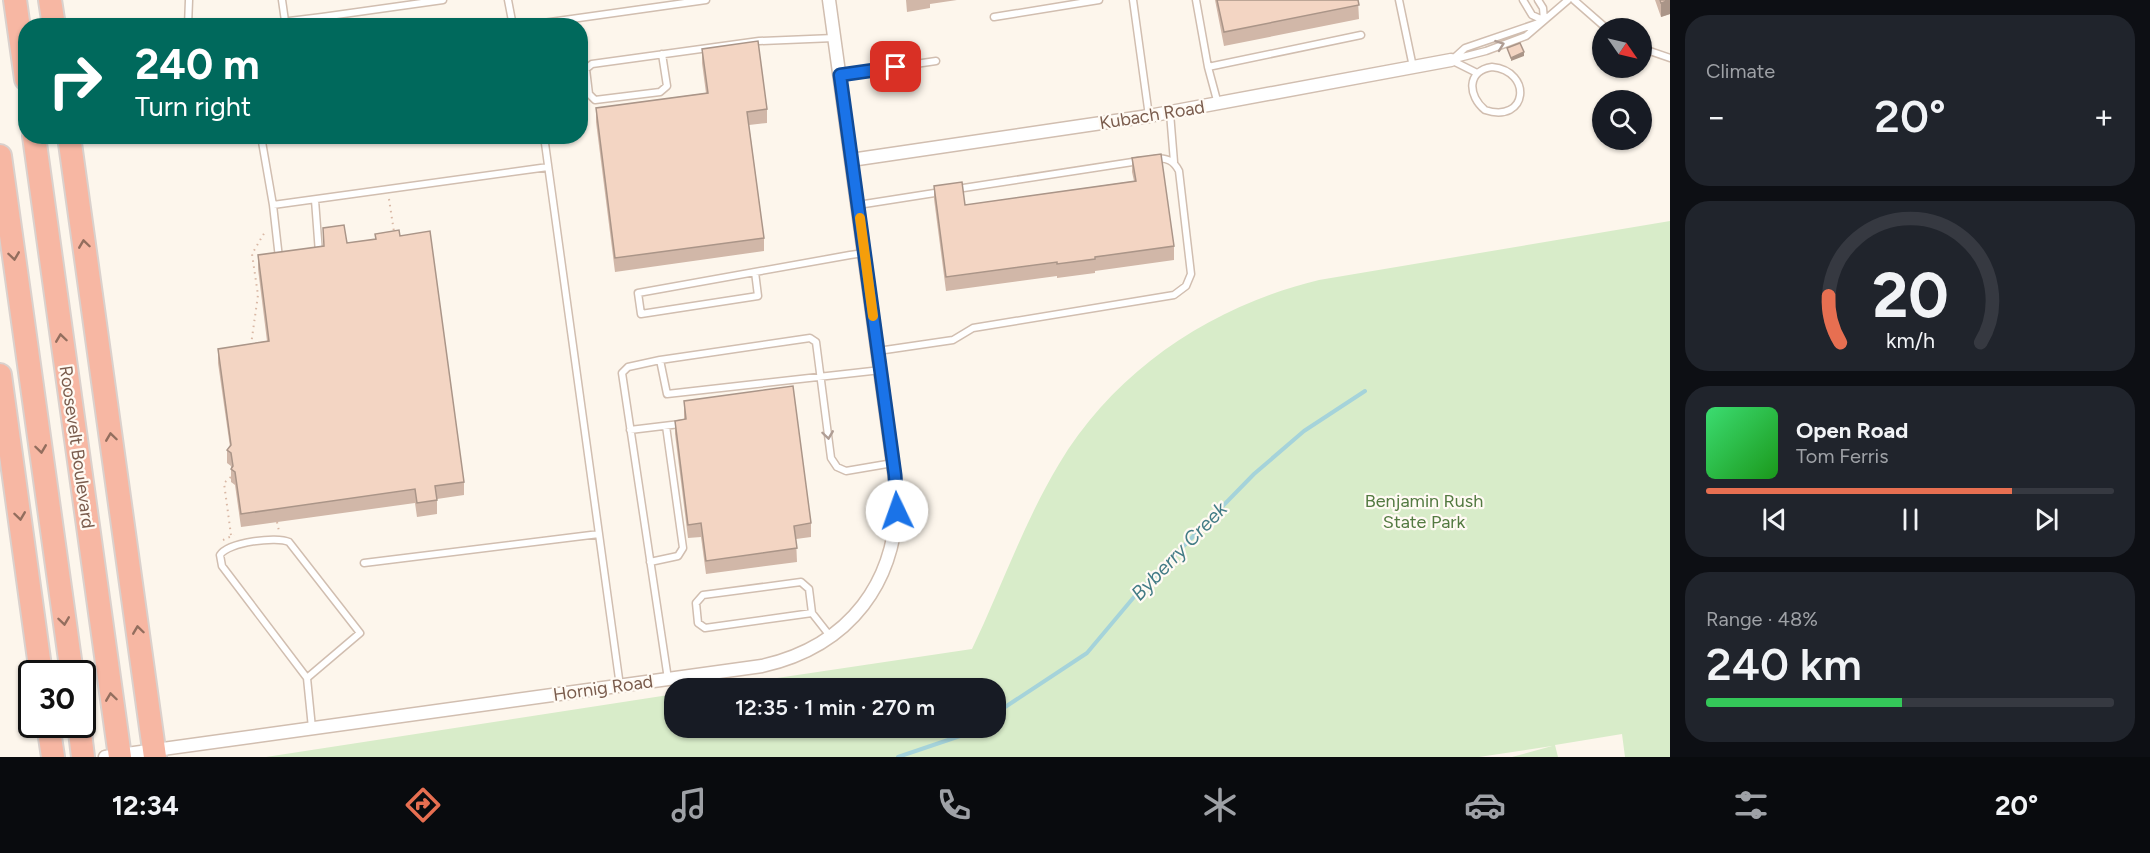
<!DOCTYPE html>
<meta charset="utf-8">
<style>
:root{--surface:#171b24;--page:#20242c;--text:#f1f3f6;--muted:#9ea1a6;--line:#363941;--accent:#e76f51}
body{margin:0;font-family:Figtree,sans-serif;background:var(--page);color:var(--text);height:100vh;display:flex;flex-direction:column;font-size:22px;white-space:nowrap}
*{box-sizing:border-box;margin:0}
p{font-size:20px;color:var(--muted)}
.icon{flex:none;width:33px;height:33px;fill:none;stroke:currentColor;stroke-width:2;stroke-linecap:round;stroke-linejoin:round}
.map{position:relative;flex:1;overflow:hidden}
.drawer{display:flex;flex-direction:column;gap:15px;padding:15px;background:#0d0f14;width:480px}
.drawer>*{flex:none}
.top-card{position:absolute;left:18px;top:18px;width:570px;height:126px;border-radius:24px;box-shadow:0 2px 4px #0004;background:#00695c;color:#fff;overflow:hidden}
.needle{width:39px;rotate:124deg}
.buttons{position:absolute;left:1592px;top:18px;display:grid;gap:12px}
.buttons a{display:grid;place-items:center;width:60px;height:60px;border-radius:50%;background:var(--surface);box-shadow:0 2px 4px #0004;font-size:30px}
.speed{position:absolute;left:18px;top:660px;display:flex;gap:12px;font-size:30px;font-weight:700;text-align:center}
.speed>*{display:grid;place-content:center;width:78px;height:78px;border-radius:50%;background:var(--surface);box-shadow:0 2px 4px #0004;line-height:1}
.speed .limit{border:3px solid #111;border-radius:9px;background:#fff;color:#111}
.pin{position:absolute;display:grid;place-items:center;width:51px;height:51px;color:#fff;margin:-26px;border-radius:12px;box-shadow:0 3px 9px #0006}
.me{position:absolute;width:66px;margin:-33px;rotate:357deg;stroke-linejoin:round;filter:drop-shadow(0 0 4px #0008)}
.turn{display:flex;align-items:center;gap:21px;height:126px;padding:0 18px;font-size:27px}
.turn .icon{width:78px;height:78px;stroke-width:2.5}
.turn b{display:block;font-size:42px;line-height:51px}
.big{font-size:45px;font-weight:600;line-height:1.1}
.drawer .widget{flex:1;display:flex;flex-direction:column;justify-content:center;gap:9px;min-width:0;padding:0 21px;border-radius:24px;background:var(--page)}
.drawer .dial{align-items:center;gap:0}
.dial svg{height:156px;overflow:visible;fill:none;stroke:var(--line);stroke-width:7;stroke-linecap:round;text-anchor:middle}
.dial text{fill:var(--text);stroke:none}
.song{display:flex;align-items:center;gap:18px}
.cover{width:72px;height:72px;border-radius:9px;background:linear-gradient(135deg,hsl(140 70% 55%),hsl(120 70% 35%))}
.played{height:6px;border-radius:3px;background:linear-gradient(90deg,var(--accent) 75%,var(--line) 75%)}
.keys{display:flex;justify-content:space-around;direction:ltr}
.heat{display:flex;justify-content:space-between;align-items:center;font-size:33px;direction:ltr}
.charge{height:9px;border-radius:4px;background:linear-gradient(90deg,#34c759 48%,var(--line) 0)}
.trip{position:absolute;left:664px;top:678px;width:342px;height:60px;border-radius:24px;background:var(--surface);box-shadow:0 2px 4px #0004;font-weight:600;line-height:60px;text-align:center}
.tab-bar{display:flex;height:96px;justify-content:space-around;align-items:center;background:#090b0e;color:var(--muted)}
.tab-bar .icon{width:42px;height:42px}
.tab-bar .selected{color:var(--accent)}
.tab-bar b{font-size:27px;color:var(--text)}
main{display:flex;flex:1;min-height:0}
.map>svg:first-child{display:block}
.green{fill:#d8ecc9}
.lines{fill:none;stroke-linecap:round;stroke-linejoin:round}
.stream{stroke:#a5d3da;stroke-width:4}
.lane-casing{stroke:#d1beb0;stroke-width:9}
.street-casing{stroke:#d1beb0;stroke-width:15}
.highway-casing{stroke:#dad1cd;stroke-width:26}
.path{stroke:#d9b8a5;stroke-width:2;stroke-dasharray:1.5 4.5;stroke-linecap:butt}
.lane{stroke:#fff;stroke-width:6}
.street{stroke:#fff;stroke-width:12}
.highway{stroke:#f7b7a3;stroke-width:22}
.wall{fill:#d1b7a8}
.shaded-wall{fill:#aa9588}
.building{fill:#f3d5c3;stroke:#aa9588;stroke-width:1.5}
.oneway{stroke:#af9d94}
.oneway2{stroke:#936e5e}
.route-casing{stroke:#114b97;stroke-width:15}
.route{stroke:#1a73e8;stroke-width:10}
.slow{stroke:#f59e0b;stroke-width:10}
.labels{text-anchor:middle;stroke-width:4.5;stroke-linejoin:round;paint-order:stroke}
.street-label{font-size:18px;fill:#7a5c4d;stroke:#fffaf3}
.park-label{font-size:18px;fill:#537a41;stroke:#fffaf3}
.water-label{font-size:20px;font-style:italic;fill:#437c86;stroke:#fffaf3}
</style>
<main>
<div class="map">
<svg width="1670" height="757" viewBox="0 0 1670 757">
<rect width="100%" height="100%" fill="#fdf6ec"/>
<path class="green" d="M1670,221V757H1625L1622,734L1555,745L1558,757H1512L1552,746L1479,757H266L675,694V728H996V688H709L972,649C1001,588 1024,522 1059,464C1116,369 1212,306 1319,280Z"/>
<g class="lines">
<path class="stream" d="M996,713L1087,653L1134,597L1254,474L1304,431L1365,391
M898,757L963,735L974,728"/>
<defs>
<path id="lane" d="M282,0L285,21
M508,0L513,26
M1133,0L1149,116
M1196,0L1208,67L1218,104
M1399,0L1413,67
M1523,0L1532,15L1543,20
M1538,0L1543,8L1544,20
M1574,0L1606,28
M994,17L1099,0
M188,26L189,0
M247,26L322,17L443,0
M522,26L706,0
M1641,48L1670,58
M662,54L667,86L660,92L595,100L589,94L586,69L592,64L759,41L834,38
M1454,58L1465,48L1541,22
M1451,60L1486,51L1526,36L1568,0
M1451,60L1477,73
M1208,67L1361,35
M1492,67C1533,71 1528,124 1485,110C1468,96 1466,71 1492,67Z
M840,75L936,61
M1170,113L1174,162
M261,136L273,205L548,167
M544,136L620,686
M957,189L1139,161
M315,200L319,253
M273,205L279,258
M858,205L941,192
M755,272L758,296L641,314L638,293L850,255L864,253
M878,351L953,340L973,328L1174,295L1186,286L1191,274L1179,171C1174,161 1167,157 1155,159
M660,360L810,338L816,342L831,458L837,467L846,471L893,463
M630,430L680,424
M650,562L678,556L683,548L666,426
M364,563L599,534
M812,613L809,589L801,582L703,595L696,603L698,623L705,628L812,613L830,636
M307,678L360,633L289,542C277,536 228,542 220,555L222,566L307,678L312,728
M668,679L622,373L628,367L660,360L667,394L881,370"/>
<path id="street" d="M851,160L1149,116L1451,60
M105,757L762,666C850,646 898,582 897,493L829,0"/>
<path id="highway" d="M15,0L26,79
M50,0L54,26
M34,136L120,757
M69,136L155,757
M0,156L72,674
M0,375L41,674
M48,724L53,757
M79,724L83,757"/>
</defs>
<use href="#lane" class="lane-casing"/>
<use href="#street" class="street-casing"/>
<use href="#highway" class="highway-casing"/>
<path class="path" d="M389,199L394,232
M251,345L258,295L252,254L266,230
M277,522L279,531
M231,535L224,483L232,476
M223,540L234,535"/>
<use href="#lane" class="lane"/>
<use href="#street" class="street"/>
<use href="#highway" class="highway"/>
</g>
<path class="wall" d="M906,0H957L930,4V8L907,12Z
M1215,0H1358L1359,19L1224,46Z
M1655,0H1670V14L1661,17Z
M702,49L767,109V123L749,125L764,238V251L615,272L596,122V108L706,93L702,63Z
M1132,158L1174,246V260L1095,271V273L1057,278V276L946,291L934,199V186L965,205L1134,181L1132,172Z
M375,234L400,236L464,482V495L437,499V514L417,517L415,503L241,527L235,485L231,482V466L227,463V450L230,447L218,363V349L267,341L258,269V255L375,239Z
M684,401L811,523V537L796,539L797,562L706,574L701,537L688,538L675,434V421L684,419Z"/>
<path class="shaded-wall" d="M1670,0V14L1661,17V3Z
M1524,52V56L1511,61V58Z"/>
<path class="building" d="M1217,0H1358L1359,5L1224,32Z
M1660,0H1670L1661,3Z
M758,41L767,109L747,112L764,238L615,258L596,108L708,93L702,49Z
M1520,43L1524,52L1511,58L1507,48Z
M1161,154L1174,246L1095,257V259L1057,264V262L946,277L934,186L962,182L965,205L1136,181L1132,158Z
M344,225L347,243L376,239L375,234L399,230L400,236L430,231L464,482L435,486L437,500L417,503L415,489L241,514L235,472L231,469L233,466L231,453L227,450L231,445L218,349L269,341L258,255L324,246L323,228Z
M793,386L811,523L794,526L797,548L706,561L701,523L688,525L675,421L686,419L684,401Z"/>
<defs><path id="oneway-chevron" d="M-2-3.5L2.5 0L-2 3.5" fill="none" stroke-width="1.6" stroke-linecap="round" stroke-linejoin="round" transform="scale(1.5)"/></defs>
<g class="oneway">
<use href="#oneway-chevron" transform="translate(1500 45) rotate(-20)"/>
<use href="#oneway-chevron" transform="translate(828 435) rotate(82)"/>
</g>
<g class="oneway2">
<use href="#oneway-chevron" transform="translate(84 244) rotate(-98)"/>
<use href="#oneway-chevron" transform="translate(14 256) rotate(82)"/>
<use href="#oneway-chevron" transform="translate(61 338) rotate(-98)"/>
<use href="#oneway-chevron" transform="translate(111 437) rotate(-98)"/>
<use href="#oneway-chevron" transform="translate(41 449) rotate(82)"/>
<use href="#oneway-chevron" transform="translate(20 516) rotate(82)"/>
<use href="#oneway-chevron" transform="translate(64 621) rotate(82)"/>
<use href="#oneway-chevron" transform="translate(138 630) rotate(-98)"/>
<use href="#oneway-chevron" transform="translate(111 697) rotate(-98)"/>
</g>
<g class="lines">
<defs>
<path id="route" d="M896,67L840,75L895,475L897,511"/>
</defs>
<use href="#route" class="route-casing"/>
<use href="#route" class="route"/>
<path class="slow" d="M860,218L873,316"/>
</g>
<g class="labels">
<g class="street-label">
<text transform="translate(1152 115) rotate(-9)" y="6">Kubach Road</text>
<text transform="translate(77 447) rotate(82)" y="6">Roosevelt Boulevard</text>
<text transform="translate(603 688) rotate(-8)" y="6">Hornig Road</text>
</g>
<g class="park-label">
<text x="1424" y="507">Benjamin Rush<tspan x="1424" dy="21">State Park</tspan></text>
</g>
<g class="water-label">
<text transform="translate(1179 551) rotate(-46)" y="7">Byberry Creek</text>
</g>
</g>
</svg>
<div class="buttons">
<a><svg class="needle" viewBox="-14 -14 28 28"><path d="M0-13l5 13h-10z" fill="#e53935"/><path d="M0 13l5-13h-10z" fill="#9ea1a6"/></svg></a>
<a><svg class="icon" aria-label="search" viewBox="0 0 24 24"><circle cx="10" cy="10" r="6"/><path d="M15 15l6 6"/></svg></a>
</div>
<div class="speed"><div class="limit">30</div></div>
<div class="pin" style="left:896px;top:67px;background:#d93025"><svg class="icon" aria-label="arrive" viewBox="0 0 24 24"><path d="M6 21V4h12l-3 4 3 4H6"/></svg></div>
<svg class="me" style="left:897px;top:511px" viewBox="-20 -20 40 40"><circle r="19" fill="#fff"/><path d="M0-13L10 11 0 6-10 11z" fill="#1a73e8"/></svg>
<div class="trip">12:35 · 1 min · 270 m</div>
<div class="top-card">
<div class="turn"><svg class="icon" aria-label="right" viewBox="0 0 24 24"><path d="M7 20v-9h11M14 6l5 5-5 5"/></svg><div><b>240 m</b>Turn right</div></div>
</div>
</div>
<section class="drawer">
<div class="widget"><p>Climate</p>
<div class="heat"><a>−</a><b class="big">20°</b><a>+</a></div>
</div>
<div class="widget dial"><svg viewBox="0 0 100 80">
<path d="M14 69A42 42 0 1 1 86 69"/>
<path d="M14 69A42 42 0 0 1 8 45" stroke="#e76f51"/>
<text x="50" y="56" font-size="32" font-weight="700">20</text>
<text x="50" y="72" font-size="11">km/h</text>
</svg></div>
<div class="widget">
<div class="song"><i class="cover"></i><div><b>Open Road</b><p>Tom Ferris</p></div></div>
<div class="played"></div>
<div class="keys"><svg class="icon" aria-label="previous" viewBox="0 0 24 24"><path d="M18 5L8 12l10 7zM5 5v14"/></svg><svg class="icon" aria-label="pause" viewBox="0 0 24 24"><path d="M8 5v14M16 5v14"/></svg><svg class="icon" aria-label="next" viewBox="0 0 24 24"><path d="M6 5l10 7-10 7zM19 5v14"/></svg></div>
</div>
<div class="widget"><p>Range · 48%</p><b class="big">240 km</b><div class="charge"></div></div>
</section>
</main>
<nav class="tab-bar">
<b>12:34</b>
<svg class="icon selected" aria-label="directions" viewBox="0 0 24 24"><path d="M12 3l9 9-9 9-9-9zM9 14v-3h6M13 9l2 2-2 2"/></svg>
<svg class="icon" aria-label="music" viewBox="0 0 24 24"><path d="M9 18V5l10-2v13"/><circle cx="6" cy="18" r="3"/><circle cx="16" cy="16" r="3"/></svg>
<svg class="icon" aria-label="phone" viewBox="0 0 24 24"><path d="M5 4h4l2 5-3 2q2 4 5 5l2-3 5 2v4C11 20 4 13 5 4z"/></svg>
<svg class="icon" aria-label="climate" viewBox="0 0 24 24"><path d="M12 3v18M4 7l16 10M4 17L20 7"/></svg>
<svg class="icon" aria-label="car" viewBox="0 0 24 24"><path d="M5 17H2v-5l4-1 3-4h7l3 4 3 1v5h-3M9 17h6M6 11h13"/><circle cx="7" cy="17" r="2"/><circle cx="17" cy="17" r="2"/></svg>
<svg class="icon" aria-label="filters" viewBox="0 0 24 24"><path d="M4 7h16M4 17h16"/><circle cx="9" cy="7" r="2"/><circle cx="15" cy="17" r="2"/></svg>
<b>20°</b>
</nav>
